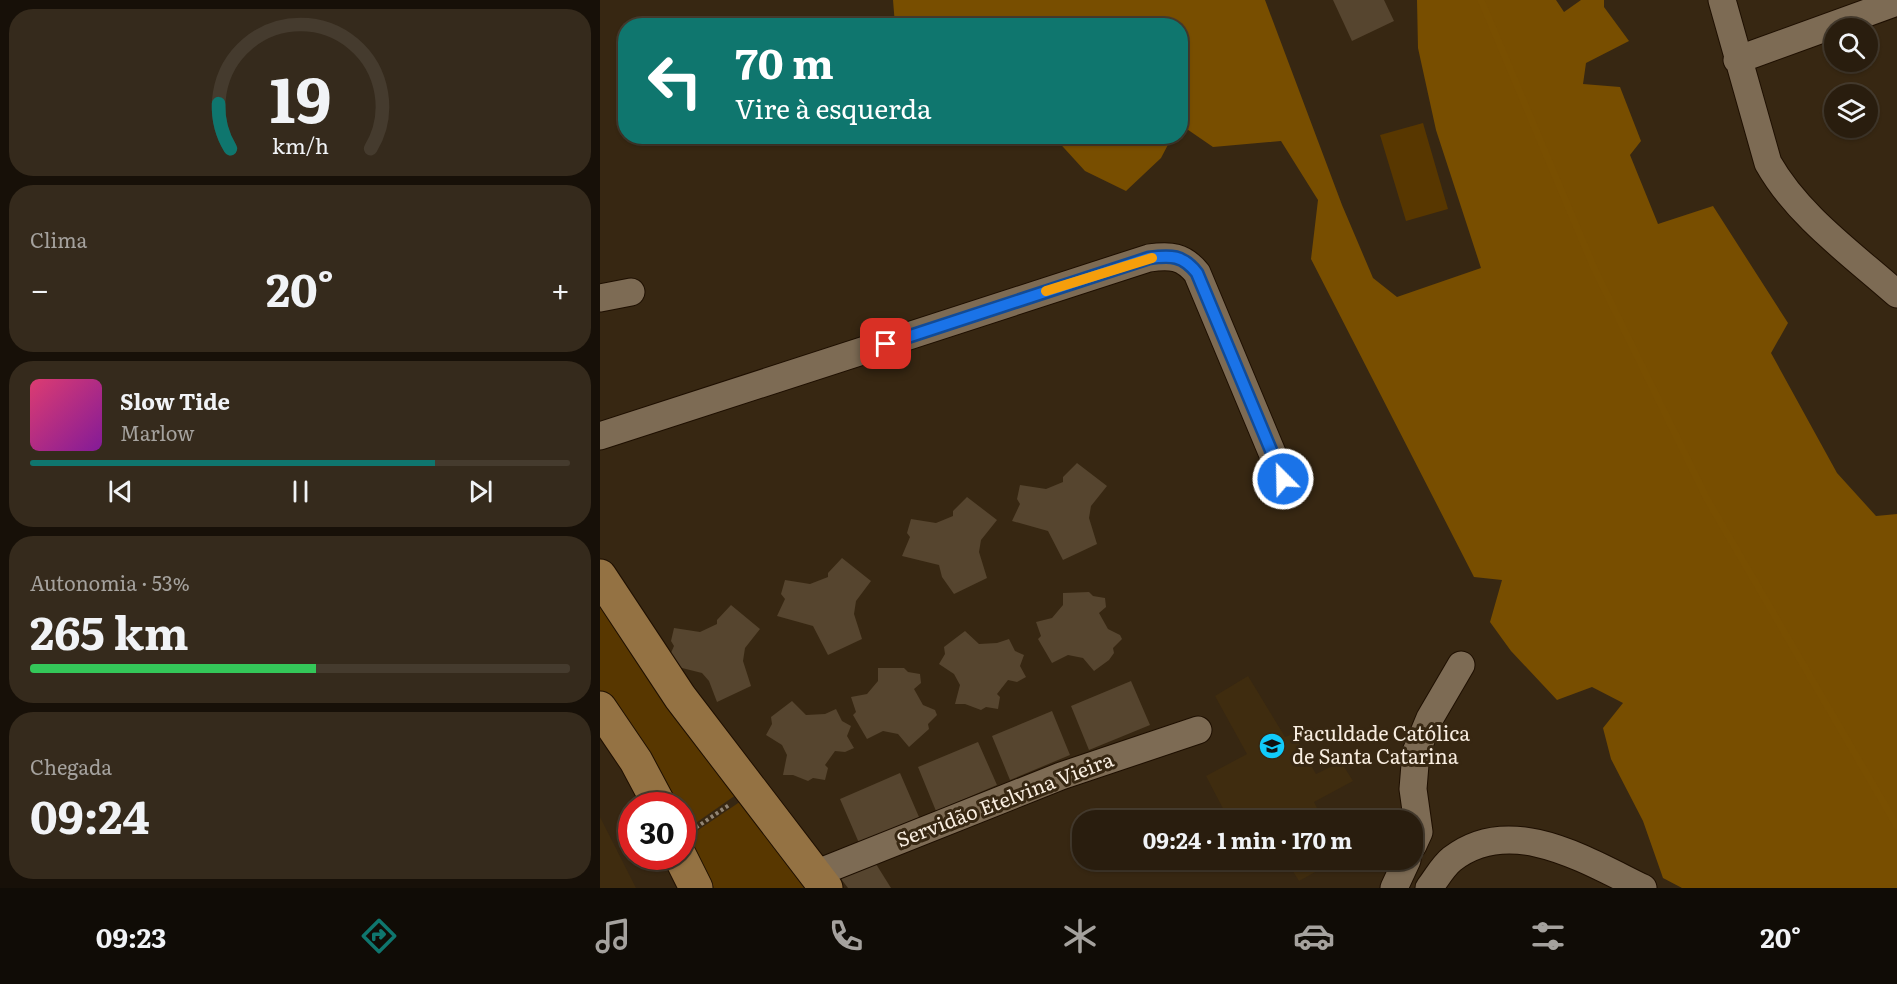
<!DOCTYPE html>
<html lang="pt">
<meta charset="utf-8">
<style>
:root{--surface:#291d0e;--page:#352a1c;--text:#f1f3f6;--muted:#a5a29e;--line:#453b2e;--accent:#0f766e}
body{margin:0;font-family:Literata,serif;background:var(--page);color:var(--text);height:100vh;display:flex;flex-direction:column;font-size:22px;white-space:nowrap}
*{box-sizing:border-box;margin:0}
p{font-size:20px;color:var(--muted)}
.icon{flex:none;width:33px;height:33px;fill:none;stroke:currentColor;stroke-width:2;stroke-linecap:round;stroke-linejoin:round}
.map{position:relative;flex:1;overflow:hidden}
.sheet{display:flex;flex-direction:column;gap:9px;padding:9px;background:#171008;width:600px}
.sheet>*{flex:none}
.top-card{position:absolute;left:18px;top:18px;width:570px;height:126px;border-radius:24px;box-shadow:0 2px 4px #0004,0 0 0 2px var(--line);background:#0f766e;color:#fff;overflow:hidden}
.controls{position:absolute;left:1224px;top:18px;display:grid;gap:12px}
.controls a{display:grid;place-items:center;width:54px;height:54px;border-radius:50%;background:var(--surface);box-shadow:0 2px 4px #0004,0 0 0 2px var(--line);font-size:30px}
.speed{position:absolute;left:18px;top:792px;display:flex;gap:12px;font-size:30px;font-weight:700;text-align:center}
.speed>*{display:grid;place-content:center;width:78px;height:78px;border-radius:50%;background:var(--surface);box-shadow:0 2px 4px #0004,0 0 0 2px var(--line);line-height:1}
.speed .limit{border:9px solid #d22;background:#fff;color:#111}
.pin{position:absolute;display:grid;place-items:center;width:51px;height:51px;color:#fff;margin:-26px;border-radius:12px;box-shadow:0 3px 9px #0006}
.me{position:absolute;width:66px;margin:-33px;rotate:337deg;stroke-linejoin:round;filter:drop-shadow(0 0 4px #0008)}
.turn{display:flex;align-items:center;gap:21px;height:126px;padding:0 18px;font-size:27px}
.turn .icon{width:78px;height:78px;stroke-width:2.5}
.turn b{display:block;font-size:42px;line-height:51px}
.big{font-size:45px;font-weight:700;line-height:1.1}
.sheet .card{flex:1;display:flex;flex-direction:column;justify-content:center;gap:9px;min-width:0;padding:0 21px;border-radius:24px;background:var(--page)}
.sheet .dial{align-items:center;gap:0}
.dial svg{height:156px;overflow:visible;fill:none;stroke:var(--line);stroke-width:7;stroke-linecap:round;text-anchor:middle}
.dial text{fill:var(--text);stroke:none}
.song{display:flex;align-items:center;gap:18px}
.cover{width:72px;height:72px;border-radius:9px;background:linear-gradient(135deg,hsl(340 70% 55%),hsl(290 70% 35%))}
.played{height:6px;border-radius:3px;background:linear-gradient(90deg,var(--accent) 75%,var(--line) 75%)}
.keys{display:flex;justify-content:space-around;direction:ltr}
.heat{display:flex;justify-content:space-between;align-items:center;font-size:33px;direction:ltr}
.charge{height:9px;border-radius:4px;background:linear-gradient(90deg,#34c759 53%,var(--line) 0)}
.trip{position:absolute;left:472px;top:810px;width:351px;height:60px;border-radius:24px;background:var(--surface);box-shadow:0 2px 4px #0004,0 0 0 2px var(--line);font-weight:700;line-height:60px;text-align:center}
.menu{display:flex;height:96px;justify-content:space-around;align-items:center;background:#100c06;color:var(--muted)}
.menu .icon{width:42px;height:42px}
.menu .active{color:var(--accent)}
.menu b{font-size:27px;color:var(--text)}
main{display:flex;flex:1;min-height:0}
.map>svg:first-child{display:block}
.built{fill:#3f2c0f}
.green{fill:#583700}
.forest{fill:#784e00}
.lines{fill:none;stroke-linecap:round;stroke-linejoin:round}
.stream{stroke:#794f00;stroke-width:7}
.building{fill:#56452f}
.minor-casing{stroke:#1e0f00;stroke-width:29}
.major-casing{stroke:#1e0f00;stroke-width:35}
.path{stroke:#928574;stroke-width:4;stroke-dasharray:3 3;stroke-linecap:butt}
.minor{stroke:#7d6b54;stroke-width:27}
.major{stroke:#947243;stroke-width:33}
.route-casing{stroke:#114b97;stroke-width:15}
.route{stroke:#1a73e8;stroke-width:10}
.slow{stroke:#f59e0b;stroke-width:10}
.labels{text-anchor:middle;stroke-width:6;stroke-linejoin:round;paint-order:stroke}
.poi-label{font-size:20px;fill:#f8ede0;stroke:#372712;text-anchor:start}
.street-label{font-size:20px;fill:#f8ede0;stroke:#372712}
</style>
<main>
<section class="sheet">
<div class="card dial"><svg viewBox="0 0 100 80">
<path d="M14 69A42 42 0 1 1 86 69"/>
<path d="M14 69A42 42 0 0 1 8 46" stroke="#0f766e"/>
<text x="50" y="56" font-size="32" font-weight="700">19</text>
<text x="50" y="72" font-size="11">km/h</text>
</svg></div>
<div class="card"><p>Clima</p>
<div class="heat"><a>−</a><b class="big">20°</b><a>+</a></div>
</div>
<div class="card">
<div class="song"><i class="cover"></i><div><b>Slow Tide</b><p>Marlow</p></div></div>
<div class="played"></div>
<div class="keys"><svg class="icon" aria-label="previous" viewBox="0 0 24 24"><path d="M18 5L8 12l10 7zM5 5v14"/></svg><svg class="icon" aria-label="pause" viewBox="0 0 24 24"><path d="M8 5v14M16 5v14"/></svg><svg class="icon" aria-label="next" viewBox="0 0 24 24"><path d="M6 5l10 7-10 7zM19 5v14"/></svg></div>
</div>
<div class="card"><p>Autonomia · 53%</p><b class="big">265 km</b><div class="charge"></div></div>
<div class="card"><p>Chegada</p><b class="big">09:24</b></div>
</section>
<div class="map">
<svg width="1297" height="888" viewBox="0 0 1297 888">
<rect width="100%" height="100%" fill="#372712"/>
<path class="built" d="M648,676L685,737L693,734L716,774L741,762L753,781L714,802L723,820H663L655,809L635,820H629L606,776L647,754L615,696Z
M0,817L36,888H0Z
M686,860H737L699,881Z"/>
<path class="green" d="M823,123L848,209L806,221L780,135Z
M0,583L143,790L83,832L82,806L66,805L0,701Z
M150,795L216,888H103L82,841Z"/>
<path class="forest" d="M293,0H665L742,205L773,278L797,297L881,268L836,130L818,48L817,0H956L964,12L981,0H1004V7L1029,41L986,63L983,84L1020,87L1041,141L1030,155L1058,224L1113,206L1188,323L1171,353L1237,473L1276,516L1297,514V888H1082L1063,878L1043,821L1011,759L1003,728L1023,703L992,687L957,700L911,651L890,622L902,580L874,577L711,259L718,200L681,141L613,147L581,125L580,26L295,25Z
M454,137H572L561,158L526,191L485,171Z"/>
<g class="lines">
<path class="stream" d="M881,0L994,268L1107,499L1297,826"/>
</g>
<path class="building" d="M733,0H784L794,21L752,41Z
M477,463L507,486L491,506L489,518L497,544L463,560L448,531L412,521L420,504L417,499L420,485L446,489L463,482V477Z
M367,497L397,520L381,540L379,552L387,578L354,594L342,577L339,565L302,556L310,537L307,533L311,519L336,523L353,516V511Z
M242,558L271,581L256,601L254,614L262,639L228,655L213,626L177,616L185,599L181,594L185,580L210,584L228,577V573Z
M489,592L493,596L505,598L506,607L499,613L508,629L520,635L522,639L513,648L514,653L509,660L494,671L483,658L468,655L452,663L438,639L441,636L436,622L452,618L463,605V593Z
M131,605L160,629L145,648L143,661L151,686L117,702L109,681L102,673L66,664L74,646L71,641L74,628L100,632L117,624V620Z
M365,631L379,644L397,643L409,639L415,651L424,655L420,666L426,677L417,682L408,680L397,694L400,697L398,709L386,707L381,710L365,704H355L360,685L354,674L339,664L345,654L344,647Z
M278,668H304L308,672L320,674L321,683L314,689L323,705L335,710L337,715L328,724L329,729L309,747L298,734L283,731L267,739L253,715L256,712L251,697L267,694L278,681Z
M531,681L550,725L489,750L471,706Z
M192,701L206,715L225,714L236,709L242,721L251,726L247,736L254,748L245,752L235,751L225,765L228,768L225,780L213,778L208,781L193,775H183L187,755L182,745L166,735L172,724L171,717Z
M452,711L470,755L410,780L392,736Z
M378,742L397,785L336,811L318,767Z
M300,773L319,817L259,843L240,799Z
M271,856L291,888H248L235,871Z"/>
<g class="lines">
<defs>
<path id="minor" d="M1122,0L1168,163C1198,216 1252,254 1297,294
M1137,60L1297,2
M0,298L31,292
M0,436L549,258C571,255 583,256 597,273L683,479
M813,845L819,832L813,789L816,752L830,718L861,665
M215,874L461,776L598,730
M794,888L807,860
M829,888C836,879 843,866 852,859C911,813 987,861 1043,888"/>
<path id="major" d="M0,576L80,697L226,888
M0,708L36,761L60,806
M80,856L96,888"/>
</defs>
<use href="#minor" class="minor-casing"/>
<use href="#major" class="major-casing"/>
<path class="path" d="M91,831L129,805"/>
<use href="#minor" class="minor"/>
<use href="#major" class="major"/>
</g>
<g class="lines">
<defs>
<path id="route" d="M286,344L549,258C571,255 583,255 597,273L683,479"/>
</defs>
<use href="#route" class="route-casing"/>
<use href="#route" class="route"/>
<path class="slow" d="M446,291L552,258"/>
</g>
<defs>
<symbol id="university-disc" viewBox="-11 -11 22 22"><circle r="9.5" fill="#11cafa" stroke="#372712"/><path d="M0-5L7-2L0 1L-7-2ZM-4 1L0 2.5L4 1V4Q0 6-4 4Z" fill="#111"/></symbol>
</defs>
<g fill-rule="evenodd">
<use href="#university-disc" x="657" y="731" width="30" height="30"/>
</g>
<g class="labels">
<g class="poi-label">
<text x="692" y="741">Faculdade Católica<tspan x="692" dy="23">de Santa Catarina</tspan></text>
</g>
<g class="street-label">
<text transform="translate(405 800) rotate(-21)" y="7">Servidão Etelvina Vieira</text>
</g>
</g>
</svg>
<div class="controls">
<a><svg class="icon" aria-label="search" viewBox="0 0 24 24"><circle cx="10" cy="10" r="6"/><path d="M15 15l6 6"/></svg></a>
<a><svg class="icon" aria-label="layers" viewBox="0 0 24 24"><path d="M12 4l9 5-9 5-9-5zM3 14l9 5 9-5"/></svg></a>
</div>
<div class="speed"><div class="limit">30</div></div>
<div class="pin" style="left:286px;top:344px;background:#d93025"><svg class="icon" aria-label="arrive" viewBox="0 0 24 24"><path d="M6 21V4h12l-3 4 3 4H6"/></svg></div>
<svg class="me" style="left:683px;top:479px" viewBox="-20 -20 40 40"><circle r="17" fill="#1a73e8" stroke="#fff" stroke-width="3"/><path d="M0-11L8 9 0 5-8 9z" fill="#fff"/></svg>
<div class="trip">09:24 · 1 min · 170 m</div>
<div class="top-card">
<div class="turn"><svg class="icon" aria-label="left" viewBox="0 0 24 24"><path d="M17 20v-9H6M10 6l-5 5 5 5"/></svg><div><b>70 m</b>Vire à esquerda</div></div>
</div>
</div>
</main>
<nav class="menu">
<b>09:23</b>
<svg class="icon active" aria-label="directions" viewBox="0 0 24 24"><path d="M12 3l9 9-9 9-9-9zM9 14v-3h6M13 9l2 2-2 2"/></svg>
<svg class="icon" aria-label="music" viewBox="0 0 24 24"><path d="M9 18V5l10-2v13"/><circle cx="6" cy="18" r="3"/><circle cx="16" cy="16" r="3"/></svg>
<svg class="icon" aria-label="phone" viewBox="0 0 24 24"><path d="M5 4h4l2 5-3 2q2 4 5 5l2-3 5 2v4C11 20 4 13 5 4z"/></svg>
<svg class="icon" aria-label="climate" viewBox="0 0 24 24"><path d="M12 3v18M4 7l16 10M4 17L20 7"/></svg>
<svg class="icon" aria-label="car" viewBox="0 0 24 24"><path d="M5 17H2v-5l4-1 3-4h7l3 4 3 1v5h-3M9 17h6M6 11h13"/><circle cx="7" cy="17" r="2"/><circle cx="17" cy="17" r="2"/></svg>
<svg class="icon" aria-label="filters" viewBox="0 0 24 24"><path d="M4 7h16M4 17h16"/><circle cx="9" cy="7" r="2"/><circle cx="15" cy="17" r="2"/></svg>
<b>20°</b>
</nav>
